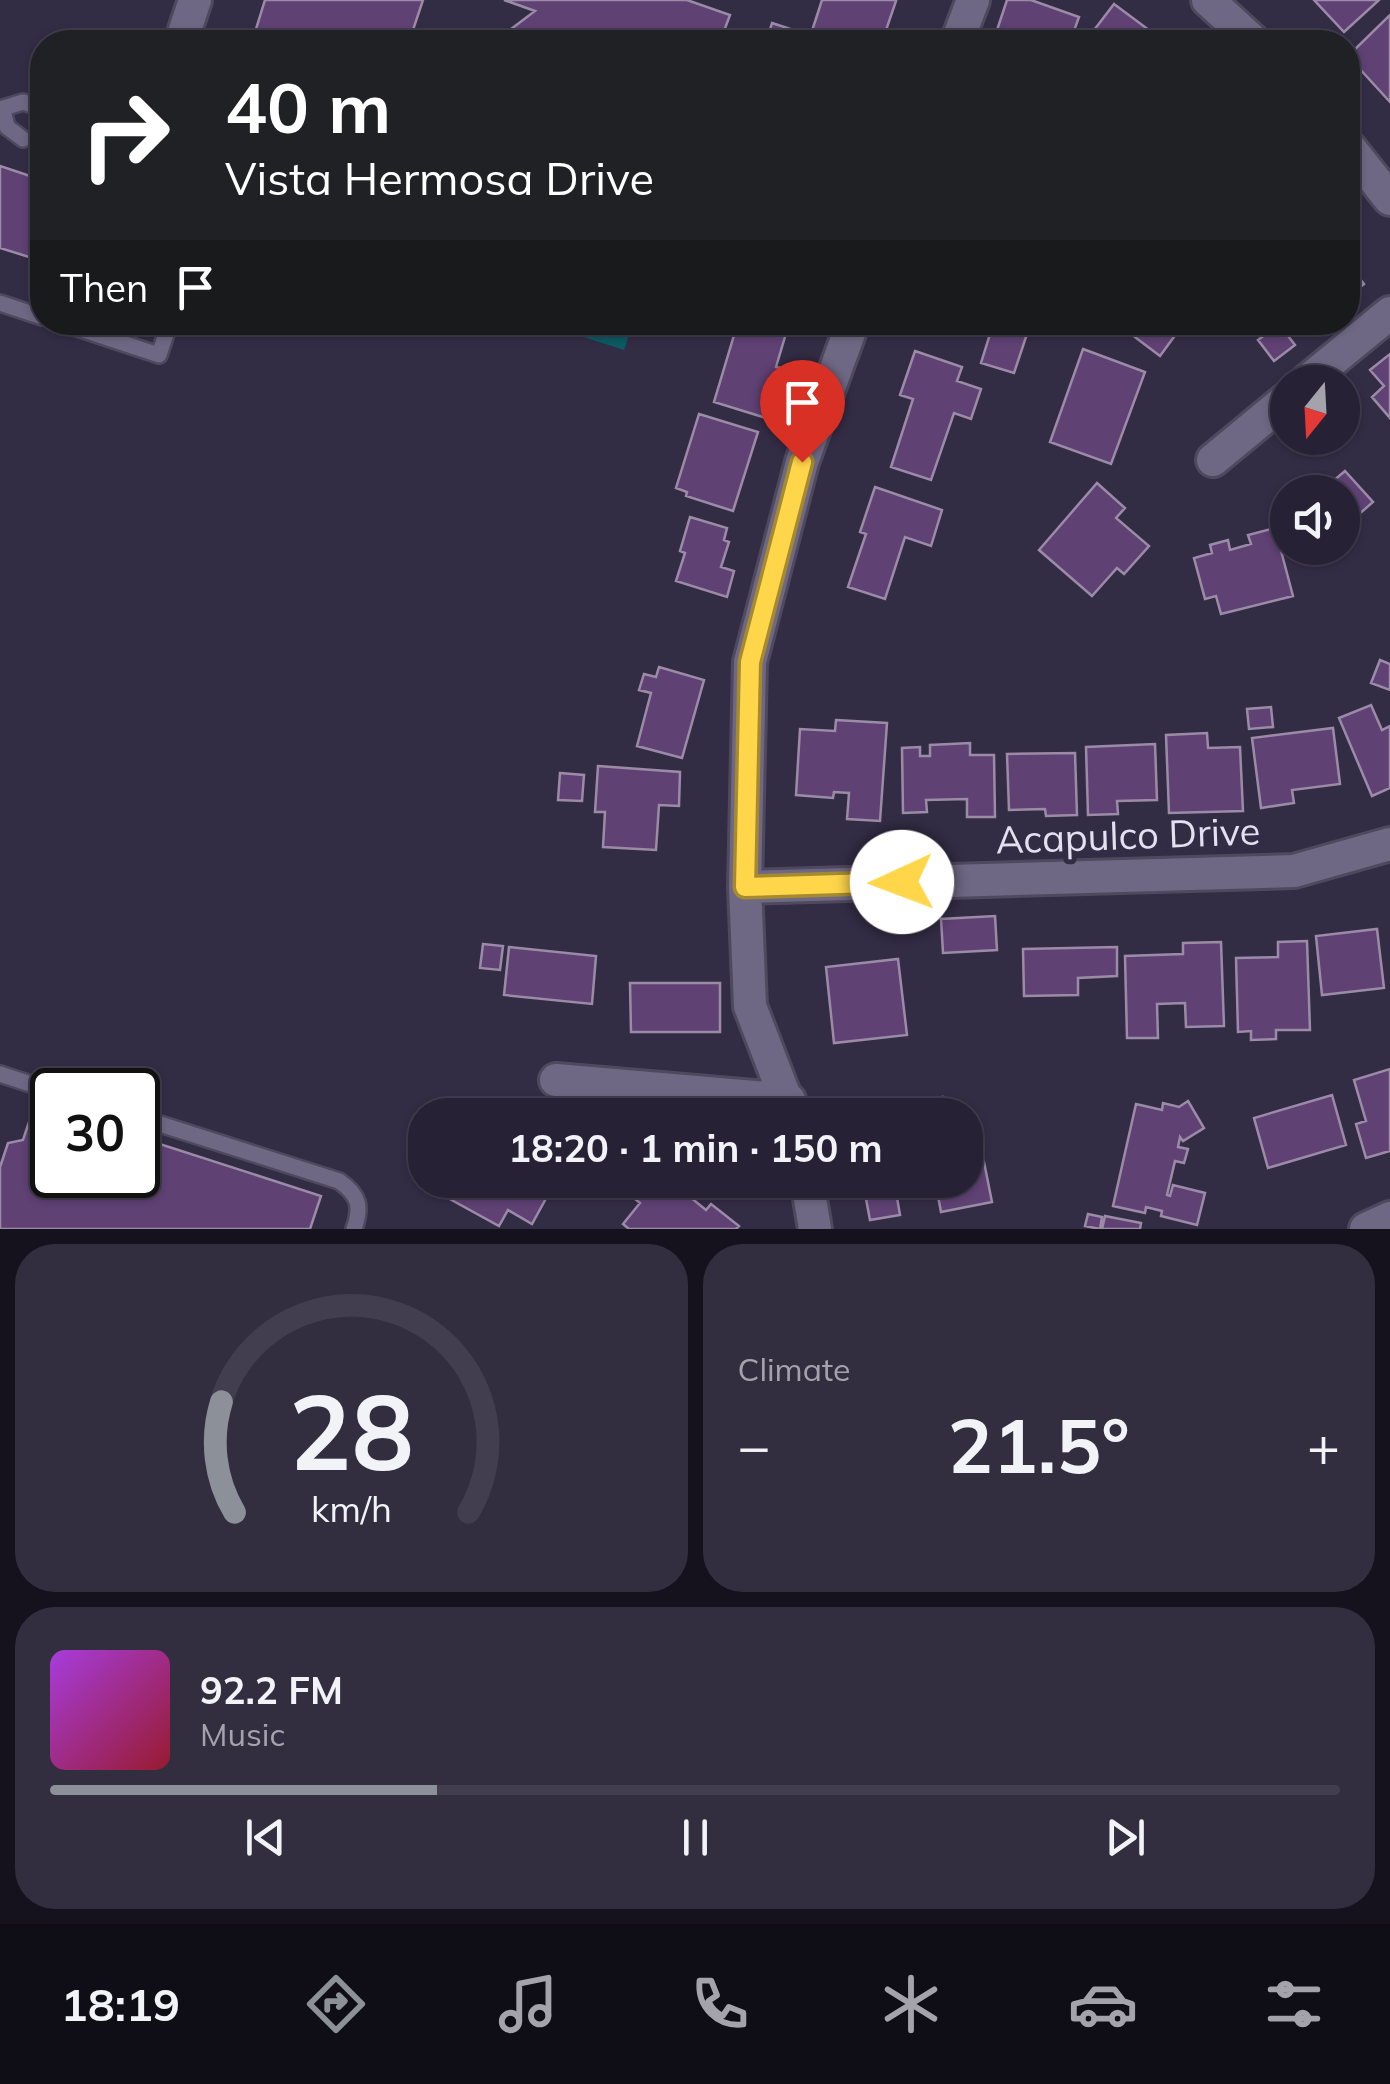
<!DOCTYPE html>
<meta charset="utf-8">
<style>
:root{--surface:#262134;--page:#322e40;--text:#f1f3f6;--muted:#a4a3ac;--line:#423e4f;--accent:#8c9099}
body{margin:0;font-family:Mulish,sans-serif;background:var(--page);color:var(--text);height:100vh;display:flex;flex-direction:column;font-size:38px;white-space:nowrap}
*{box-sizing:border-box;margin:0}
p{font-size:32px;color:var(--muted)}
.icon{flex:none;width:55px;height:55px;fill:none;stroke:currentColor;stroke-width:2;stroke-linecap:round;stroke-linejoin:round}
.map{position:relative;height:1229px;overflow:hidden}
.drawer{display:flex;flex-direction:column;gap:15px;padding:15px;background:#15121d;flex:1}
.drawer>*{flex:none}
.top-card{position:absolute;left:30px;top:30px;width:1330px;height:305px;border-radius:40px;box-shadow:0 2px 8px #0004,0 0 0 2px var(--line);background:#202124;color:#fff;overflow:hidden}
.needle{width:65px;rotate:198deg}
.controls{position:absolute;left:1270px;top:365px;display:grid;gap:20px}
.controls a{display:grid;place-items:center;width:90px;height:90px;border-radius:50%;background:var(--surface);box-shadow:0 2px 8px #0004,0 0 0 2px var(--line);font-size:50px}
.speed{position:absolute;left:30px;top:1068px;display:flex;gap:20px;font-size:50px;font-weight:700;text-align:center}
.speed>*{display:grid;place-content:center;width:130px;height:130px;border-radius:50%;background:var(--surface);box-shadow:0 2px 8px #0004,0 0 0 2px var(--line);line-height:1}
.speed .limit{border:5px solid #111;border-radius:15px;background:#fff;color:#111}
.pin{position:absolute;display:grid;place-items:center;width:85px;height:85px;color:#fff;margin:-102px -42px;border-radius:50% 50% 50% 0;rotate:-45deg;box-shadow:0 0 10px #0007}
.pin .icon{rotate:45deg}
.me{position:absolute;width:110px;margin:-55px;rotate:268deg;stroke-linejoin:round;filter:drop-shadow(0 0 8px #0008)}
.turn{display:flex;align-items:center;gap:35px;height:210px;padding:0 30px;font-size:45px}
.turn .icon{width:130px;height:130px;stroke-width:2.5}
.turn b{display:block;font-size:70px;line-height:85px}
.then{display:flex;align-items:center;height:95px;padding:0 30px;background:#0003;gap:20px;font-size:38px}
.big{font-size:75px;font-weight:700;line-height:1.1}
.drawer .tile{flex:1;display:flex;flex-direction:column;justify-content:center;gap:15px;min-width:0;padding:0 35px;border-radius:40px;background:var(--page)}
.drawer .dial{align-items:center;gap:0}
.dial svg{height:260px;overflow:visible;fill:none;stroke:var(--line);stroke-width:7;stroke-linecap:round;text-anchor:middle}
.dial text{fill:var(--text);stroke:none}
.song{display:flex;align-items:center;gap:30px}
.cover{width:120px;height:120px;border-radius:15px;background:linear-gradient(135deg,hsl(280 70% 55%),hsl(350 70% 35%))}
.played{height:10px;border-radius:5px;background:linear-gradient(90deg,var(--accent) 30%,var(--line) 30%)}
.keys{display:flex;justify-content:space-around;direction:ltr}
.heat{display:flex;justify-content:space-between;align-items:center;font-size:55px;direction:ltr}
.drawer .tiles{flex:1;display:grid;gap:15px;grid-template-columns:1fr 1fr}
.tile:last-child{grid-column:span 2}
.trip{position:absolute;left:408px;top:1098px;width:575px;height:100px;border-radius:40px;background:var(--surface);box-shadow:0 2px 8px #0004,0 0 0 2px var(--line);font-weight:700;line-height:100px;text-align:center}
.tabs{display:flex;height:160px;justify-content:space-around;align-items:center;background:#0f0d15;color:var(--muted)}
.tabs .icon{width:70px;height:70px}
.tabs .current{color:var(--accent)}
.tabs b{font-size:45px;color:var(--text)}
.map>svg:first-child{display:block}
.water{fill:#0b5a64}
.building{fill:#5f4174;stroke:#9b8ba7;stroke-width:2.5}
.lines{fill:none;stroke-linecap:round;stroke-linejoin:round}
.service-casing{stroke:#4f495e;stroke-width:20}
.minor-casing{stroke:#4f495e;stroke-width:38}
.service{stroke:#6f6884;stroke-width:15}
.minor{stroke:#6f6884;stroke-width:32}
.route-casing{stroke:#a68a30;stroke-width:25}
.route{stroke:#ffd54a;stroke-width:18}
.labels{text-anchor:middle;stroke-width:10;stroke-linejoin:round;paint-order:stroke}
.street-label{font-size:38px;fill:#e4e0f0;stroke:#332c45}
</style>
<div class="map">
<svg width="1390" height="1229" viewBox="0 0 1390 1229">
<rect width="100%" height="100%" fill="#332c45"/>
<path class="water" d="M540,323H633L624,350Z"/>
<path class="building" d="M265,0H423L409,42H252Z
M504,0H687L730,15L720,42H494L535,11Z
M822,0H894L896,1L882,42H826L810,37Z
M1007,0H1031L1079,17L1070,42H993Z
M1314,0H1379L1344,32Z
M1114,4L1165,42H1094L1088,38Z
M1390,15V102L1348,56Z
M772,23L806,34L803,42H766Z
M0,166L42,180V261L0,248Z
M1348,263L1364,284L1348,297Z
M738,322H763L787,330L776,367L781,368L766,418L714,402Z
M955,322H1031L1014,373L981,363L990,334Z
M1115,322H1168L1179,330L1160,356Z
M1279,324L1295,345L1274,361L1258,340Z
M1083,349L1145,372L1111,464L1050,442Z
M915,351L962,367L957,381L981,389L971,419L954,413L931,480L891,467L913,399L900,395Z
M1390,354V418L1372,397L1384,386L1370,370Z
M699,414L758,432L733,511L686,496L687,492L676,488Z
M1345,471L1373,502L1342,529V492H1320Z
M1097,483L1125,508L1116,518L1149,546L1124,574L1117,568L1092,596L1039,550Z
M875,487L942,510L931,546L905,537L885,599L848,587L866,534L860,532Z
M690,517L727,528L724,540L729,542L721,567L734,571L727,597L676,581L685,553L680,551Z
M1275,528L1293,596L1221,614L1216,596L1205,599L1194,558L1212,553L1210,545L1228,540L1230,550L1251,544L1248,535Z
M1380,660L1390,664V690L1371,683Z
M659,667L704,680L682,758L637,746L651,693L639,690L644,674L656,677Z
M1371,705L1382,730L1390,726V788L1372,796L1339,718Z
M1271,707L1273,727L1249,729L1247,709Z
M836,720L887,723L880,821L847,819L849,793L834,792L833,798L796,795L800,729L835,731Z
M1333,728L1340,784L1292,790L1294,803L1261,808L1252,738Z
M1207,733L1208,748L1240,747L1243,811L1169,813L1166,735Z
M970,743V755H994L995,817H967V799L926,800L927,812L903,813L902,748L920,747V756H930V745Z
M1155,744L1157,800L1117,801L1118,814L1088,815L1086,747Z
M1075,753L1077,815L1046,816L1045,809L1009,810L1007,754Z
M598,766L680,772L679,806L659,805L656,850L603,847L605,812H595Z
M560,773L584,775L582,801L558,800Z
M995,916L997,950L943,953L941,919Z
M1377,929L1384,988L1322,995L1316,936Z
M1307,941L1310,1030H1276V1039L1251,1040V1031L1238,1032L1236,958L1278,957V942Z
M1221,942L1224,1026L1186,1027L1185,1003L1157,1004L1158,1038H1127L1125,956L1183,954V943Z
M483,944L503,946L500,970L480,968Z
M509,947L596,956L592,1004L504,995Z
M1117,947V976L1078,978V995L1024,996L1023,949Z
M898,959L907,1035L834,1043L826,967Z
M630,983H720V1032H631Z
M1390,1069V1151L1366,1158L1356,1124L1366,1121L1354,1080Z
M1332,1095L1346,1145L1268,1168L1254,1118Z
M943,1097L971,1114L965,1123V1115H923L933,1113Z
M1188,1101L1204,1128L1183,1141L1180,1137L1178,1147L1188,1149L1184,1163L1175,1161L1167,1195L1170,1196L1173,1185L1205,1193L1197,1225L1161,1216L1162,1211L1146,1207L1145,1213L1113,1206L1136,1104L1162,1110L1163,1103L1179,1107Z
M35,1104L52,1110V1175H138V1137L321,1196L310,1229H0V1167L8,1143L23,1140Z
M965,1132L970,1160L983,1157L992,1202L941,1212L935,1180H965Z
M446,1180H552L555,1182L532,1224L508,1210L499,1226L439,1193Z
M649,1180H669L706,1210L711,1204L739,1226L736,1229H629L623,1224L640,1203L634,1198Z
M876,1180H894L900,1215L870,1220L863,1183Z
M1088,1214L1102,1217L1100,1229L1085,1226Z
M1105,1216L1141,1223L1140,1229H1102Z"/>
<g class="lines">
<defs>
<path id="service" d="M0,109L23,102L42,108
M3,110L7,127L23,139
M0,303L42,317
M59,322L159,355L170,322
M0,1074L52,1091
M138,1117L339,1181C359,1195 362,1206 354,1229"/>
<path id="minor" d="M1208,0L1254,42
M181,42L195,0
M957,42L973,0
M1348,146L1390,199
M1306,382L1390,313
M1213,460L1288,398
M745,887L1294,871L1390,844
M556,1080L789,1100
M792,1115L750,1006L745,887L750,662L802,462L853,322
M807,1180L815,1229
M1366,1229L1390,1218"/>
</defs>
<use href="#service" class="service-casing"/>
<use href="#minor" class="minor-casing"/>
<use href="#service" class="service"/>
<use href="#minor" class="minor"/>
</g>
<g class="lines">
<defs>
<path id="route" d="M802,462L750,662L745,887L902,882"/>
</defs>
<use href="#route" class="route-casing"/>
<use href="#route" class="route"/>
</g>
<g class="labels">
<g class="street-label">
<text transform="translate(1128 836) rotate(-2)" y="13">Acapulco Drive</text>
</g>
</g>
</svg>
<div class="controls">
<a><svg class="needle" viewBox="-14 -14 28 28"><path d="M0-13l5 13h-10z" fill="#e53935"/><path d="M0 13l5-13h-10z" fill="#a4a3ac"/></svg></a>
<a><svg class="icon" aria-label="sound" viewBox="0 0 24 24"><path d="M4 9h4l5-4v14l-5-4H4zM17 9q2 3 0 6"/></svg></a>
</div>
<div class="speed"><div class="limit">30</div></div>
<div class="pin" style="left:802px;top:462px;background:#d93025"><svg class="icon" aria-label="arrive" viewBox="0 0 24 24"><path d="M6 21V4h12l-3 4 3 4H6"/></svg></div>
<svg class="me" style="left:902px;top:882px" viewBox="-20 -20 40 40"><circle r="19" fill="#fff"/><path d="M0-13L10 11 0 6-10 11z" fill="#ffd54a"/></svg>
<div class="trip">18:20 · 1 min · 150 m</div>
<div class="top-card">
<div class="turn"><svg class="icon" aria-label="right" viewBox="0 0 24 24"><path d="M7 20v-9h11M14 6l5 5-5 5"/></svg><div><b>40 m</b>Vista Hermosa Drive</div></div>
<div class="then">Then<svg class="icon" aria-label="arrive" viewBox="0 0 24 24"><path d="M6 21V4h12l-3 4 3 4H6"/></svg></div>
</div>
</div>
<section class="drawer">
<div class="tiles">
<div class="tile dial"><svg viewBox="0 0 100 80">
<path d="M14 69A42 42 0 1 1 86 69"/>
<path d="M14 69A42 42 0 0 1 10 35" stroke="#8c9099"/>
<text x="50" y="56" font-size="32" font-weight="700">28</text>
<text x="50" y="72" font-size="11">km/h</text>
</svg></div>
<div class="tile"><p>Climate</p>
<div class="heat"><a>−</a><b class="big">21.5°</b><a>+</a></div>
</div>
<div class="tile">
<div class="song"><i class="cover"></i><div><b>92.2 FM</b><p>Music</p></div></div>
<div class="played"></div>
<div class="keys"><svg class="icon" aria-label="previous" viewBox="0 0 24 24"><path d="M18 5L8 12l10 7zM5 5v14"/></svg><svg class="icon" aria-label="pause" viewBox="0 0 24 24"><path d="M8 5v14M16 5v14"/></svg><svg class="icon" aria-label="next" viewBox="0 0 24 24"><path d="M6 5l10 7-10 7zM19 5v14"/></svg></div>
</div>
</div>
</section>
<nav class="tabs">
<b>18:19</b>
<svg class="icon current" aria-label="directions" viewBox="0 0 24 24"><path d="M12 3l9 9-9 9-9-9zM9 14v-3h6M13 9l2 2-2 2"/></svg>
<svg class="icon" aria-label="music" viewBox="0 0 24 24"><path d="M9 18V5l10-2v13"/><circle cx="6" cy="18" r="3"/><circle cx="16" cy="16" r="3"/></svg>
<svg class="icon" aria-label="phone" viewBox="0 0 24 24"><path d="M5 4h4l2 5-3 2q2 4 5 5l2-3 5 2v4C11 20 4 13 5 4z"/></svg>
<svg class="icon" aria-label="climate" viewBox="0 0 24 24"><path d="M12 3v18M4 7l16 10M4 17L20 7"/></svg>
<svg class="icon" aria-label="car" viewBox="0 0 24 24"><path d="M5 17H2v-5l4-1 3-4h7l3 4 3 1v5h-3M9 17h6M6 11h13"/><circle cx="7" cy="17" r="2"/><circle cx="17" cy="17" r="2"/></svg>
<svg class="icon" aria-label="filters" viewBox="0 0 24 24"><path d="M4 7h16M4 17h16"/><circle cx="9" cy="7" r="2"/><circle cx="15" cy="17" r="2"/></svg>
</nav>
